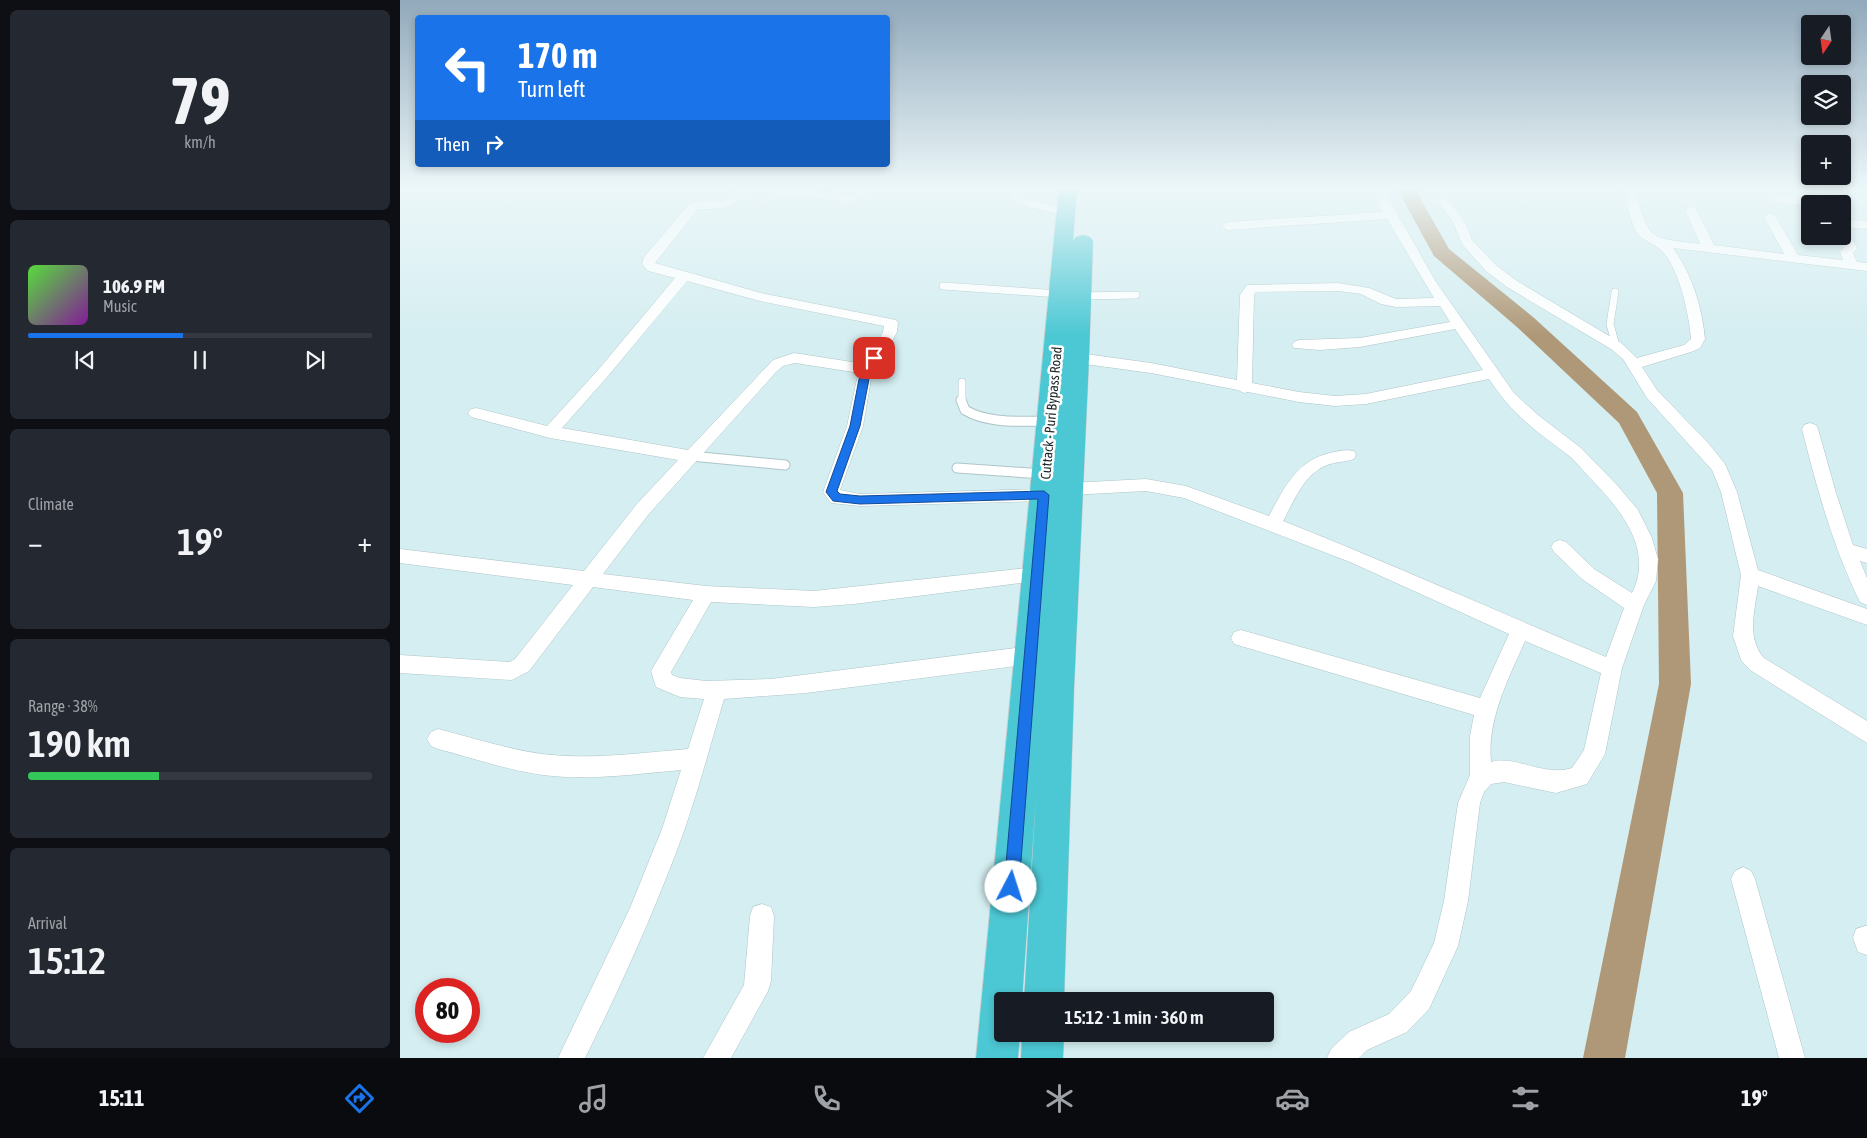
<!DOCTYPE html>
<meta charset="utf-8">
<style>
:root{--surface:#171b24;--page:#242831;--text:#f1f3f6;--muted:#9ea1a6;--line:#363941;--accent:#1a73e8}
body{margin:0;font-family:"Asap Condensed",sans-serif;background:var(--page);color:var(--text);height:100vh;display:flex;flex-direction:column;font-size:19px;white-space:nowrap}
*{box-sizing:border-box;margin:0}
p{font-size:16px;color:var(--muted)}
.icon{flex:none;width:28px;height:28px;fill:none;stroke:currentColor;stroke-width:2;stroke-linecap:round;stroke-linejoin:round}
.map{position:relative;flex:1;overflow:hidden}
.side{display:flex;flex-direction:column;gap:10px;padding:10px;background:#0d0f14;width:400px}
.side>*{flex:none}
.banner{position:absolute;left:15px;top:15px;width:475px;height:152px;border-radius:5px;box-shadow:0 2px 8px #0003;background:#1a73e8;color:#fff;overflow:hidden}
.needle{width:32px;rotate:193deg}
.buttons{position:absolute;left:1401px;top:15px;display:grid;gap:10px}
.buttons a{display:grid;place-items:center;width:50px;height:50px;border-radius:5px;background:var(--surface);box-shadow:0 2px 8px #0003;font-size:25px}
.speed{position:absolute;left:15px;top:978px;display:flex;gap:10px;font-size:25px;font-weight:700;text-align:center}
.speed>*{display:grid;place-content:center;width:65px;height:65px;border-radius:50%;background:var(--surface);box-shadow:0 2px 8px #0003;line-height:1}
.speed .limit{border:8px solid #d22;background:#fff;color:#111}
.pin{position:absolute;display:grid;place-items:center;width:42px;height:42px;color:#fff;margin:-21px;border-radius:10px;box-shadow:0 2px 8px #0006}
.me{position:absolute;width:55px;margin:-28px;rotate:5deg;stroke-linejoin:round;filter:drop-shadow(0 0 4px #0008)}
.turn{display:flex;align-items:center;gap:18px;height:105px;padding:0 20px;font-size:22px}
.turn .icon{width:65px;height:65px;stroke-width:2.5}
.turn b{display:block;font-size:35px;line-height:42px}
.then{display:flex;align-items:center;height:48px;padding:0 20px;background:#0003;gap:10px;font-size:19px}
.big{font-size:38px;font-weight:600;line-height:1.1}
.side .tile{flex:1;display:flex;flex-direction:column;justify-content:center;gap:8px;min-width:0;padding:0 18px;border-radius:8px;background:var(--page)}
.side .dial{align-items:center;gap:0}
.dial b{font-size:65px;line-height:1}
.song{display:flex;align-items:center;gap:15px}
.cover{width:60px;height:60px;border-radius:8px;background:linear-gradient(135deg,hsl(110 70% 55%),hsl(290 70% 35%))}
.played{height:5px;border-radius:2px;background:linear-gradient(90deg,var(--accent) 45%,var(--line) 45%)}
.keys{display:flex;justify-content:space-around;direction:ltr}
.heat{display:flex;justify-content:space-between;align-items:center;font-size:28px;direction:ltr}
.charge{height:8px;border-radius:4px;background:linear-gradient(90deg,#34c759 38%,var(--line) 0)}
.trip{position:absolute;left:594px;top:992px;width:280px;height:50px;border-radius:5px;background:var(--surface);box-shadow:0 2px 8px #0003;font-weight:600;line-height:50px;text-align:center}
.tabs{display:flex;height:80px;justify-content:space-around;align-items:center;background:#090b0e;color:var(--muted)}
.tabs .icon{width:35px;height:35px}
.tabs .selected{color:var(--accent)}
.tabs b{font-size:22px;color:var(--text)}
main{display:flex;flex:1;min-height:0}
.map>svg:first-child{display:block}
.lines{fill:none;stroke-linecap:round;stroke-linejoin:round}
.river{fill:#af9877;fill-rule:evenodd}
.service-far1-casing{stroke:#aec5c8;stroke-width:8}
.service-casing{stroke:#aec5c8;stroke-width:11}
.minor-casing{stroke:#aec5c8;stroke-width:1}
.trunk-casing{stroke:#cdcfcf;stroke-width:1}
.service-far1{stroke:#fff;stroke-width:7}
.service{stroke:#fff;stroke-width:9}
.minor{fill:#fff;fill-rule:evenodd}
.trunk{fill:#4cc8d4;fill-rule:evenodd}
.route{fill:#1a73e8;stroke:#114b97}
.labels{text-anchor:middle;stroke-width:5;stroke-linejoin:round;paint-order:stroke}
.street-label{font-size:14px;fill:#1b2425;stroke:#fff}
</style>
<main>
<section class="side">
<div class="tile dial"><b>79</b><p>km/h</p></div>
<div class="tile">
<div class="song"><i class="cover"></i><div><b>106.9 FM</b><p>Music</p></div></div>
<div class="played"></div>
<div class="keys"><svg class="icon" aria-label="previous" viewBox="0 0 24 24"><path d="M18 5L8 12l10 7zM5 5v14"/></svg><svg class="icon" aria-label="pause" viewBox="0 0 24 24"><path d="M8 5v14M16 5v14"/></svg><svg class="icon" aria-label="next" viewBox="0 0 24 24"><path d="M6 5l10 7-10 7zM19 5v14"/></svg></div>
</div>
<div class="tile"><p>Climate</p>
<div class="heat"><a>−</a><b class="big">19°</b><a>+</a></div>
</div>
<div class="tile"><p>Range · 38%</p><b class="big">190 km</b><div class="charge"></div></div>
<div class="tile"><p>Arrival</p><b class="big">15:12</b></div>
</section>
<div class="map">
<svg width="1467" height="1058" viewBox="0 0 1467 1058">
<rect width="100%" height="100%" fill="#d5eef1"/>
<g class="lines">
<path class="river" d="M999,187H1017L1019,196L1049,249L1133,317L1237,412L1283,493L1291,684L1225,1058H1183L1259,684L1257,493L1219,423L1117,327L1034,256L1001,196Z"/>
<defs>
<path id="service-far1" d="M615,192L616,198L631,204L667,212
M543,286L660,294
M1215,292L1210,324L1216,346
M681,296L736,295
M562,401V382"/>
<path id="service" d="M561,400L565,410C588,424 621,421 647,421
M291,456L385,465
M557,468L643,474"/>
<path id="minor" d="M341,187H375L449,194L455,193L463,187H476L463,198L449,202L349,192C329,209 325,209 298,209L255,263L361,293L496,320L498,323L497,332L471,379L463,426L440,490L460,494L644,489L650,491L652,495L650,499L644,501L460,506L431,503L423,492L447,426L457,379L460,373L395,363L383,366L376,372L248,515L203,574L306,586L414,591L636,567L642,569L645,574L642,579L636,581L454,604L414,607L311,602L271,672L272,675L280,678L306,681L371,679L631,646L638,649L641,655L638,661L631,664L406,693L324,699C311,743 299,788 284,831C256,908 222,984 185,1058H158L230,908L262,829L281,770C236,774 188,781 143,775C107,770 73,758 38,749L31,746L27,739L31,732L38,729C73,738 107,749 142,754C190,760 240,753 288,749L304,699L280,697L256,687L251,671L293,600L193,587L129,671L112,680L0,673V655L110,662L115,659L173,585L0,563V549L184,571L236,505L278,460L150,438L71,417L68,413L71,409L76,408L147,426L198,370L275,278L248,271L242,264L244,257L291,202L320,201L326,200ZM287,281L360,301L484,326L483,332L465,364L394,353L373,360L288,450L162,428L208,376Z
M970,187H982L1036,282L1114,393L1138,415L1181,448L1217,485L1238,510L1252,538L1258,559L1256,581L1244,605L1222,668L1205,754L1187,784L1156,793L1104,782L1091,784L1084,792L1080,803L1068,901L1058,946L1029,1009L1007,1032L967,1050L959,1058H927L931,1049L949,1032L989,1014L1011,991L1034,943L1044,901L1058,803L1070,775V736L1074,715L841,646L834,644L831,638L834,632L841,630L1080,698L1109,634L950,562L784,498L746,491L670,495L664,493L662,489L664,485L670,483L746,479L786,486L869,516C884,488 897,460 930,453C938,451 946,449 954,451L956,455L954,459C945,462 935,462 927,465C904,474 894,501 883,521C992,564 1098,612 1206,657L1224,608L1182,579L1154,552L1151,547L1154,542L1160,540L1166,542L1194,569L1232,593C1254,550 1221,510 1192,480C1184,472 1177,462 1168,455C1154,444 1139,434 1126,422C1111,409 1100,395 1089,379L966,404L935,406L899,402L848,392L844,393L838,390L751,373L678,363L673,361L671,358L673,355L678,353L751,363L837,380L840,295L847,285L938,283L969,288L996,299L1034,298L987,219L827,230L821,226L827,222L983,212ZM938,291L961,294L981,304L996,307L1040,306L1050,322L960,338L899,340L894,342L892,345L894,348L920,350L960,347L1055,329L1083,370L966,394L935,396L899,392L852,383L854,295L856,292ZM1125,641L1201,673L1184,750L1172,768C1143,777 1117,755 1091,762C1087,719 1108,680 1125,641Z
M1222,187H1234C1251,240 1244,237 1300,244L1285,210L1291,206L1297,210L1314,245L1384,254L1364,217L1370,213L1376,217L1398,255L1443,260L1440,252L1444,247L1439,236H1442V227L1446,228L1457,248L1453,253L1457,262L1467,263V271L1273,248C1292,274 1302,307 1305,339L1300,348L1294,351L1242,367L1257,390L1309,444L1325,464L1337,492L1358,570L1467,609V625L1358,586C1355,610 1346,638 1364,658L1467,721V743L1350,670L1341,660L1333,636L1341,575L1321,492L1312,470L1247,398L1223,359L1211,349L1107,287L1087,272L1062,244L1053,222L1037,200L1039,198H1047L1065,222L1072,240L1097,266L1117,281L1221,343L1237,358L1284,345L1291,339C1289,314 1280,272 1263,252C1255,243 1242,242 1236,231C1229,218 1227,201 1222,187Z
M1363,187H1375L1379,195L1420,201L1412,187H1424L1434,204H1410V206L1374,202L1370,200Z
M1442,219L1467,221V229L1442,227Z
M1410,423L1416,425L1418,429L1436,493L1453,545L1467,549V563L1460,561L1467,578V605L1460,602C1433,547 1417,489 1402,429L1404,425Z
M1343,867L1351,871L1355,879L1405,1058H1379L1331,879L1335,871Z
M362,904L371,907L374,916L371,981L368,991L331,1058H303L344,985L350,916L353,907Z
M1465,926H1467V955L1458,952L1453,938L1456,929Z"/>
<path id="trunk" d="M659,187H677L673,241L676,237L683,235L690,237L693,241L689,358L674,689L664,1001H624L636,797L622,1001H602V1034H620L618,1058H576Z
M622,1034H664L663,1058H621Z"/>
</defs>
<use href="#service-far1" class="service-far1-casing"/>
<use href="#service" class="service-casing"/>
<use href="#minor" class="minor-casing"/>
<use href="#trunk" class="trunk-casing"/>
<use href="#service-far1" class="service-far1"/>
<use href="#service" class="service"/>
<use href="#minor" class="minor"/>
<use href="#trunk" class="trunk"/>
</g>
<linearGradient id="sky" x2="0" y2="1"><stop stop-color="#91a9bb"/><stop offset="0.56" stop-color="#ecf7f9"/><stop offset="1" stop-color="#ecf7f9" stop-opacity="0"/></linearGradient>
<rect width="1467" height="335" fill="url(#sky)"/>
<path class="route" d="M474,355L479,358L469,379L460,426L437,491L440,494L460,496L644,491L649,495L619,887L617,893L611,895L606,893L604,887L638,499L460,504L433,501L426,492L450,426L459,379L471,356Z"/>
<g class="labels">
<g class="street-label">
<text transform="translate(651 413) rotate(-85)" y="5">Cuttack - Puri Bypass Road</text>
</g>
</g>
</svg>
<div class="buttons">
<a><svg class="needle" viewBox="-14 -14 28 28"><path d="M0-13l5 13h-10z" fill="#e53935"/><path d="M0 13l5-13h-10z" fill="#9ea1a6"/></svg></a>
<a><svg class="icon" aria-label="layers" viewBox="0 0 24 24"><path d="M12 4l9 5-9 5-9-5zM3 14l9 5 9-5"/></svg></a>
<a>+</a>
<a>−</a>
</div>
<div class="speed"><div class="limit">80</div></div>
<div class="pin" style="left:474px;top:358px;background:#d93025"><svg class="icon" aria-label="arrive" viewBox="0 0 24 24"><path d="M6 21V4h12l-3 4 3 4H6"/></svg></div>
<svg class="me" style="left:611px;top:887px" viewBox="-20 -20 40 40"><circle r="19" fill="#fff"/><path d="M0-13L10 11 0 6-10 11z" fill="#1a73e8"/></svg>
<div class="trip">15:12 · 1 min · 360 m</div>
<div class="banner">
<div class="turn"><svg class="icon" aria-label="left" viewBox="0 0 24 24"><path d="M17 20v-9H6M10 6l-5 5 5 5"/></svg><div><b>170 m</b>Turn left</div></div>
<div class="then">Then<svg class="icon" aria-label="right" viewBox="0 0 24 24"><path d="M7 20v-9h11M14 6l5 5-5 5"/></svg></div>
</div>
</div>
</main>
<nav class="tabs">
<b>15:11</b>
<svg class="icon selected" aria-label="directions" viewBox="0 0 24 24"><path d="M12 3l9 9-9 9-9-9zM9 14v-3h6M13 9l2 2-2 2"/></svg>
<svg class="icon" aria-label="music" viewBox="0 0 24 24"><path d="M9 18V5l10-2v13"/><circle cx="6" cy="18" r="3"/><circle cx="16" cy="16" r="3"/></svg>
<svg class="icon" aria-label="phone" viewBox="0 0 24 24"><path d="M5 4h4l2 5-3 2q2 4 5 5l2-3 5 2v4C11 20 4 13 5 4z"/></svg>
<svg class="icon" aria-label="climate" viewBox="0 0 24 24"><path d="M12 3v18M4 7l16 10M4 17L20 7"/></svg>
<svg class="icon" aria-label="car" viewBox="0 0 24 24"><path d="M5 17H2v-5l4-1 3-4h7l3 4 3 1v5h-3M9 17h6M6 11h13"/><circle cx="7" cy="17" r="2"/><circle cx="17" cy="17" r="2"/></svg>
<svg class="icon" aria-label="filters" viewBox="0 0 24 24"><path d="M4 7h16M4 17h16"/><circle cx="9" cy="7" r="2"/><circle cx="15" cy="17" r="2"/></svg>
<b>19°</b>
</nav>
